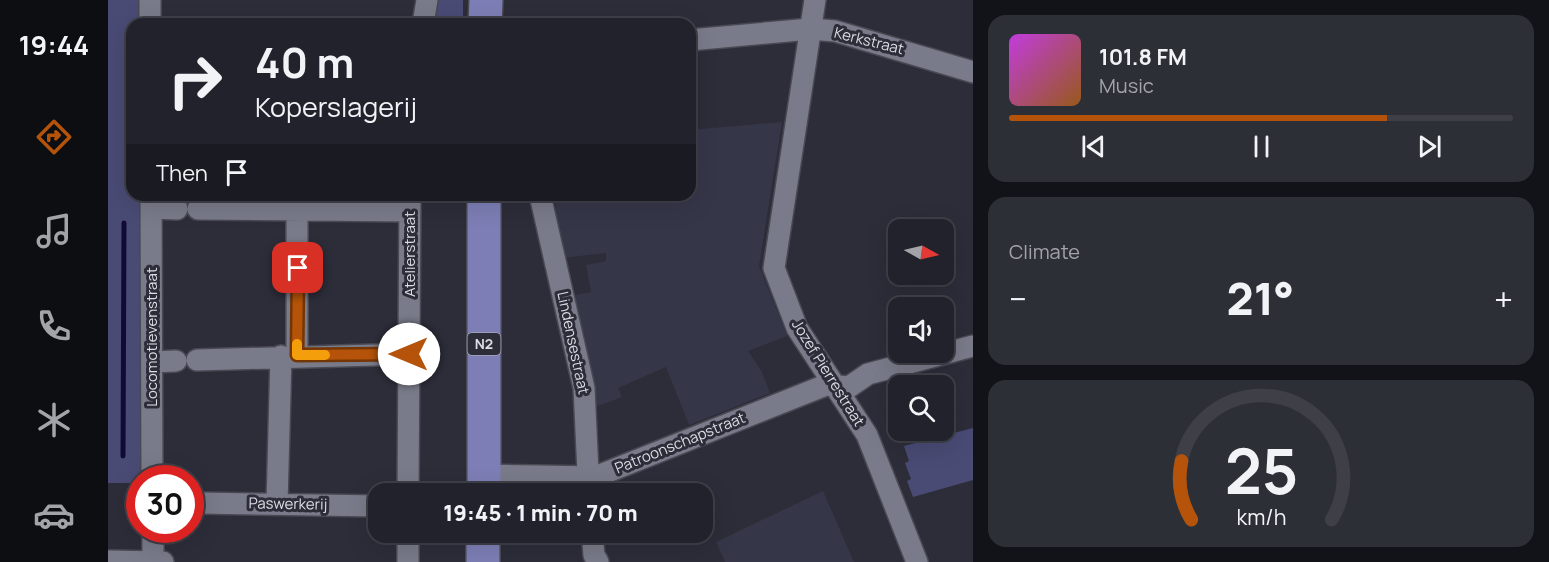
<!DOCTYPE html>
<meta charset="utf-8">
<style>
:root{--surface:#21222b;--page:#2d2f37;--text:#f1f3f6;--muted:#a2a4a9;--line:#3e3f47;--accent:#b45309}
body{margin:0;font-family:Manrope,sans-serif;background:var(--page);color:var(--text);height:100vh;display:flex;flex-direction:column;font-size:22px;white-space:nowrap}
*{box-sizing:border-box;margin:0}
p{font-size:20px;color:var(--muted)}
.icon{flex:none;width:33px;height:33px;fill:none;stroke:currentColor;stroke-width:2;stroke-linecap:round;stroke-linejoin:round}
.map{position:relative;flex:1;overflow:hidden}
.drawer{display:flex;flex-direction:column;gap:15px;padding:15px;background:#121318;width:576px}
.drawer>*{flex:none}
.guide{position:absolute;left:18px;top:18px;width:570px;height:183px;border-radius:18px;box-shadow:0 6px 24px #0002,0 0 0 2px var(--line);background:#21222b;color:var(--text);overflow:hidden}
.needle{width:39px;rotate:98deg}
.buttons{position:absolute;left:780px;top:219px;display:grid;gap:12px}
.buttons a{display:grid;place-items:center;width:66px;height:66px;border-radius:12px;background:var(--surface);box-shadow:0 6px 24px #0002,0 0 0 2px var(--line);font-size:30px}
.speed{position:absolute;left:18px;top:465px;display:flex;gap:12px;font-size:30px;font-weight:700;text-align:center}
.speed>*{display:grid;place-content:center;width:78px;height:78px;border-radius:50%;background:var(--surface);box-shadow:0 6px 24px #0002,0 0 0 2px var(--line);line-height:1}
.speed .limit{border:9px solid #d22;background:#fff;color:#111}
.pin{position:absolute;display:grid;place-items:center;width:51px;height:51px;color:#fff;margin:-26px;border-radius:12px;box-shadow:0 3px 9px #0006}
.me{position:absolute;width:66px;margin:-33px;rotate:270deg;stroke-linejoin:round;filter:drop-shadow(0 0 4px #0008)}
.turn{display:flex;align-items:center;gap:21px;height:126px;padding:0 30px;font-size:27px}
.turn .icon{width:78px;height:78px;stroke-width:2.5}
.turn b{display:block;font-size:42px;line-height:51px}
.then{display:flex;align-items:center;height:57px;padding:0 30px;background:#0003;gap:12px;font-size:22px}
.big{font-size:45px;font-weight:800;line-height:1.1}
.drawer .card{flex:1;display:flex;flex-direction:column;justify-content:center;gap:9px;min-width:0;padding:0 21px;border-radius:18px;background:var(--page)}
.drawer .dial{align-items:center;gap:0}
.dial svg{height:156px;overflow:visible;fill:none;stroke:var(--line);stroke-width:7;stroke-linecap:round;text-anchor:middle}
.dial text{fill:var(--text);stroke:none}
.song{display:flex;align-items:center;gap:18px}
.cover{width:72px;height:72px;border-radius:9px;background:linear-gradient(135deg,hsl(290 70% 55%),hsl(30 70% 35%))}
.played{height:6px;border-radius:3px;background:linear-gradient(90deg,var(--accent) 75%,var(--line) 75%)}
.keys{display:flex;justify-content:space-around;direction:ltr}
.heat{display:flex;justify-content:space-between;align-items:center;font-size:33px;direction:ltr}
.trip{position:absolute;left:260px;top:483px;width:345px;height:60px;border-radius:18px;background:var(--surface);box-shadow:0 6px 24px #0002,0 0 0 2px var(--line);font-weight:800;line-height:60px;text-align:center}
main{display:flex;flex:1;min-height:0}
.tabs{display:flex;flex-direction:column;width:108px;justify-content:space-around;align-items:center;background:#0d0e11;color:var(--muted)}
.tabs .icon{width:42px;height:42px}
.tabs .selected{color:var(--accent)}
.tabs b{font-size:27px;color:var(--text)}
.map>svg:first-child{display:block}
.built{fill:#353648}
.green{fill:#4a4b75}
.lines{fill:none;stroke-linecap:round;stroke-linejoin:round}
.stream{stroke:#110a38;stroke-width:5}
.street-casing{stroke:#484953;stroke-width:24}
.primary-casing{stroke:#484953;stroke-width:36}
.street{stroke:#7a7b8a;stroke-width:21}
.primary{stroke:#7d7eb5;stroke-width:33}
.route-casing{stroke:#753606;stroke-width:15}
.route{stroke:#b45309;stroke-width:10}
.slow{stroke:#f59e0b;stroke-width:10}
.labels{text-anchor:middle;stroke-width:6;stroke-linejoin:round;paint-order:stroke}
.shield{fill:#2c2d39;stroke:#a7a8b1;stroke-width:1.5}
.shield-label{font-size:14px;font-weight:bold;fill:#dcdce4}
.street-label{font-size:15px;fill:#dcdce4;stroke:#2c2d39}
</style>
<main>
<nav class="tabs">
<b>19:44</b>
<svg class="icon selected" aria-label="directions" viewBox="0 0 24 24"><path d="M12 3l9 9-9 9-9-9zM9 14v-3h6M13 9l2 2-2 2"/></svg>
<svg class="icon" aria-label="music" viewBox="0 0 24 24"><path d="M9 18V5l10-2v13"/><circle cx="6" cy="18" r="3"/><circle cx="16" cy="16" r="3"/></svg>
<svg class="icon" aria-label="phone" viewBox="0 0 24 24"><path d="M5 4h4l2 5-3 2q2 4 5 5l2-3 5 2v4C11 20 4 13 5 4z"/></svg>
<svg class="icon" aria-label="climate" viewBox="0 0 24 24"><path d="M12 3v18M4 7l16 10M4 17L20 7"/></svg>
<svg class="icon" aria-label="car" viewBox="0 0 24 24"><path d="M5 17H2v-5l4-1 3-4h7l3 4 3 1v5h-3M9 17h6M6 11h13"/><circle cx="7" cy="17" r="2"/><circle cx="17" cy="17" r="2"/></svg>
</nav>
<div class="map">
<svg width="865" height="562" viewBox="0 0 865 562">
<rect width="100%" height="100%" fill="#2c2d39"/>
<path class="built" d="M674,122L651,266L679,336L640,351L654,372L662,393L581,425L558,367L510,388L514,397L487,407L462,296L483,292L478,265L498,261V253L454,258L449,239L447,195H582V130Z
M715,491L746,562H617L608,542Z"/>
<path class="green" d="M0,0H34V24H24V195H34L38,478H32L31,483H0Z
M325,0H355V24H322Z
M865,428V480L805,497L799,481L803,479L797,463L801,461L796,446Z"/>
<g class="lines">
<path class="stream" d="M15,456L16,223"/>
<defs>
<path id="street" d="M707,0L666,268L689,328L759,435L809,562
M42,24V0
M315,24L319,0
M582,40L702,29L727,31L865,72
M43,195L44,478
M432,195L476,388L481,494
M43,208L69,209
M90,209L302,211
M189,355V209
M89,360L301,354
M44,362L68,361
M376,475L487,477L718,385L741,387L760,374L865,346
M300,494L302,195
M90,503L270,506
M169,503L173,356
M45,530V561
M484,532L486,555L490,562
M0,561L55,562
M300,562V532"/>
<path id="primary" d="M377,24L378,0
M376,494V195
M375,562V532"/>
</defs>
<use href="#street" class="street-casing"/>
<use href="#primary" class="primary-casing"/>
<use href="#street" class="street"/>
<use href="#primary" class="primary"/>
</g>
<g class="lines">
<defs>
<path id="route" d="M190,268L189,355L301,354"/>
</defs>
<use href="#route" class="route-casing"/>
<use href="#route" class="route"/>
<path class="slow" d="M189,344V355H217"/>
</g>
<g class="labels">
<rect class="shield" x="359.5" y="333" width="33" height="22" rx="4.5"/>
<g class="shield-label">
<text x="376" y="349">N2</text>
</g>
<g class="street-label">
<text transform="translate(761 41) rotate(14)" y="5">Kerkstraat</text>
<text transform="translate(302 254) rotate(-90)" y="5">Atelierstraat</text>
<text transform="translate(44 337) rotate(-90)" y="5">Locomotievenstraat</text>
<text transform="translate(465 343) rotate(78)" y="5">Lindensestraat</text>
<text transform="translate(720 373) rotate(58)" y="5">Jozef Pierrestraat</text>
<text transform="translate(572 443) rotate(-22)" y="5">Patroonschapstraat</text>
<text transform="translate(180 504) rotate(1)" y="5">Paswerkerij</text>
</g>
</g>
</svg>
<div class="buttons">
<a><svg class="needle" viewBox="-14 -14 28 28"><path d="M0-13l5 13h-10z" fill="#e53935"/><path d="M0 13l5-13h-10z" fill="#a2a4a9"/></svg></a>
<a><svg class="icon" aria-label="sound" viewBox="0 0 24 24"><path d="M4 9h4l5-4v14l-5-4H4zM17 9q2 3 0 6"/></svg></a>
<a><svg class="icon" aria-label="search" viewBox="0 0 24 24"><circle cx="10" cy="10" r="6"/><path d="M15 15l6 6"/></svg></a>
</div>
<div class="speed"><div class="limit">30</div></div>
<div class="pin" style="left:190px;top:268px;background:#d93025"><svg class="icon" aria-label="arrive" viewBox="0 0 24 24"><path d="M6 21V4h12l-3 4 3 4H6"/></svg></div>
<svg class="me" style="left:301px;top:354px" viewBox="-20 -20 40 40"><circle r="19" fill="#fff"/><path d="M0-13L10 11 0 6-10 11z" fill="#b45309"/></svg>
<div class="trip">19:45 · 1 min · 70 m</div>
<div class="guide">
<div class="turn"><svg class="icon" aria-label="right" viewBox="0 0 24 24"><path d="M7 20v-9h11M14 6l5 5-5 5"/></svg><div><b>40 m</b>Koperslagerij</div></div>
<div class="then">Then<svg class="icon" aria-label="arrive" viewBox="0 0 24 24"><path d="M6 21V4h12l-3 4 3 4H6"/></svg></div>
</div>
</div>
<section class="drawer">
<div class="card">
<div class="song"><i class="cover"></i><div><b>101.8 FM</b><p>Music</p></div></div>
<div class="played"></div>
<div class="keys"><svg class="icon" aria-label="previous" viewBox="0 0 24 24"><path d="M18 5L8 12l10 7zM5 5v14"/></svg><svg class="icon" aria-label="pause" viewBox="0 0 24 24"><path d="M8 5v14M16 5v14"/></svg><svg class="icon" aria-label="next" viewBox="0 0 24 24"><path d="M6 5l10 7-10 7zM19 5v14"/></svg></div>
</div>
<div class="card"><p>Climate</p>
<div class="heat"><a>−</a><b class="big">21°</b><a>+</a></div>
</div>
<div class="card dial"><svg viewBox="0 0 100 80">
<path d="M14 69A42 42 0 1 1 86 69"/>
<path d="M14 69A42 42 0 0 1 9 39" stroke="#b45309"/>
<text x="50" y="56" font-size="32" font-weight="700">25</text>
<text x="50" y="72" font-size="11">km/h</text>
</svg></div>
</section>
</main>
